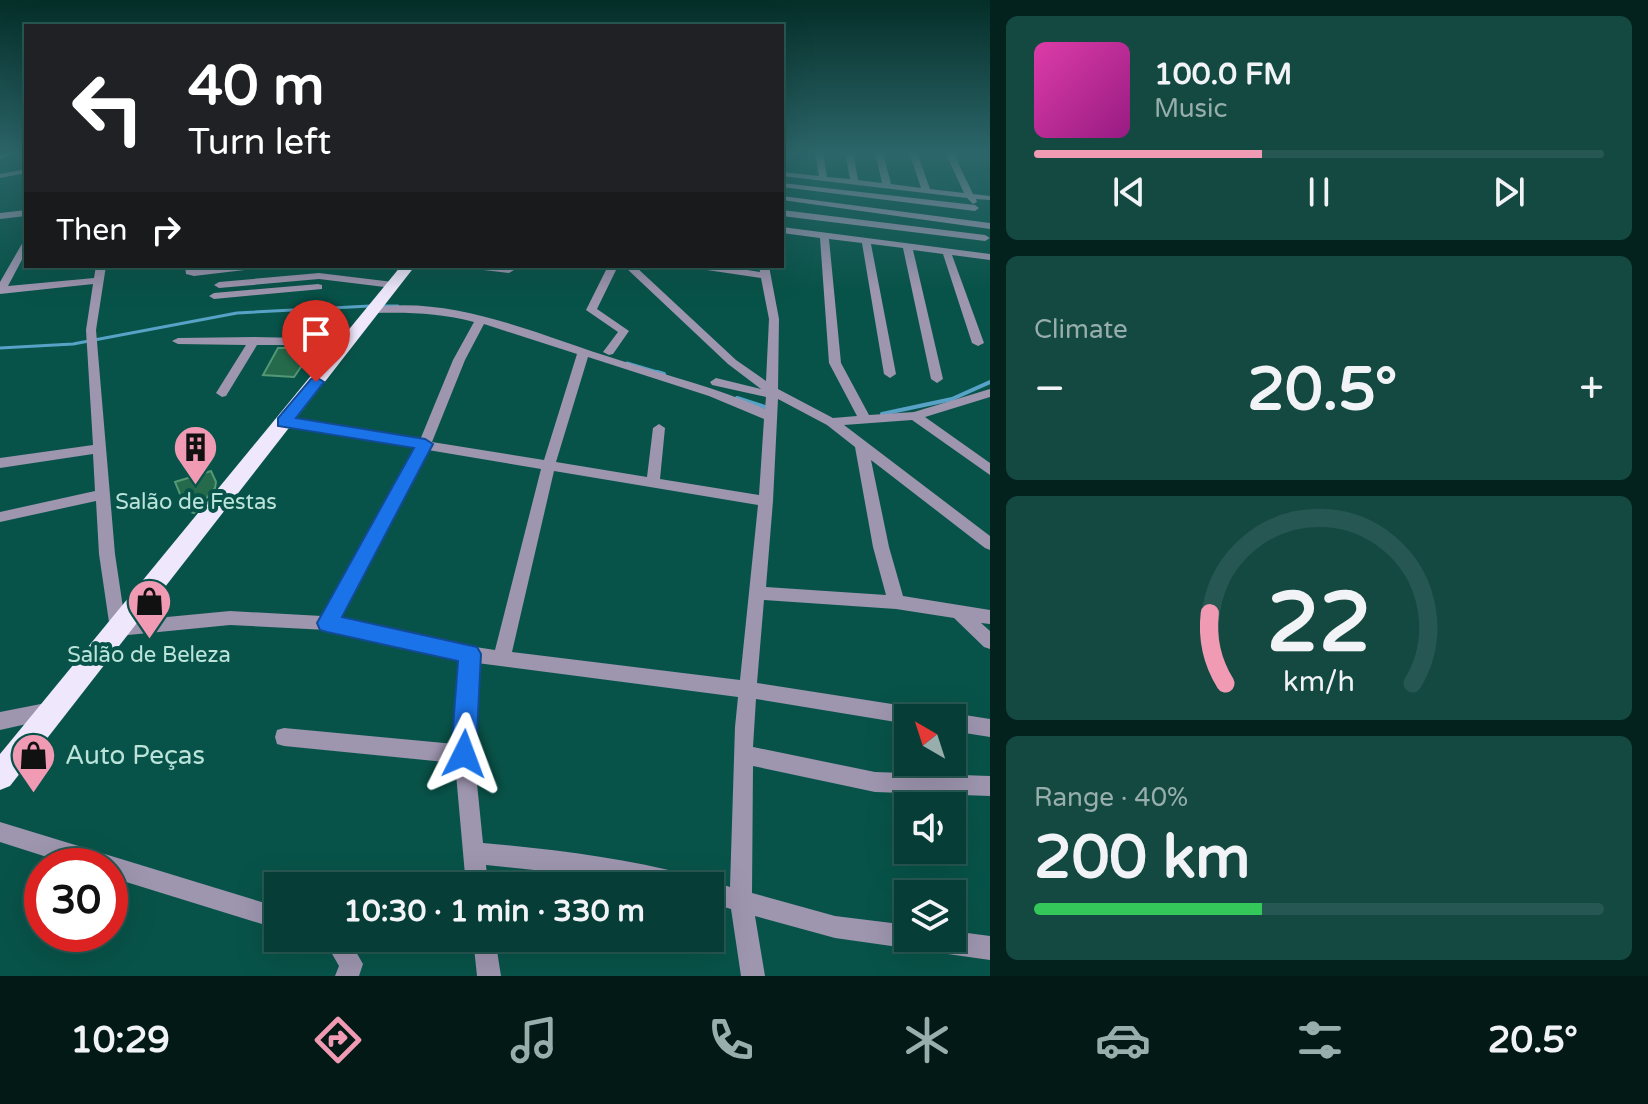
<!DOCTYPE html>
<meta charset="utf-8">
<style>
:root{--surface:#063e37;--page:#144942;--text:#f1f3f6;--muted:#98aead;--line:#275752;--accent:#f19ab4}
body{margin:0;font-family:"Varela Round",sans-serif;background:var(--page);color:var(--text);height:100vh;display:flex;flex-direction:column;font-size:30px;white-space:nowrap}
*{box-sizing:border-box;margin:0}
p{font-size:26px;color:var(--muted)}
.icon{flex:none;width:44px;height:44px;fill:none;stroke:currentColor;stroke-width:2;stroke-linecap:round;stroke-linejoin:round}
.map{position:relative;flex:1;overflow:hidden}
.drawer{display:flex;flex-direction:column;gap:16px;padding:16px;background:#03221e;width:658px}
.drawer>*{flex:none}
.guide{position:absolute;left:24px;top:24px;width:760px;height:244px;border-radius:0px;box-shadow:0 8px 32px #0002,0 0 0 2px var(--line);background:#202124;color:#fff;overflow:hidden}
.needle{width:52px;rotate:321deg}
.tools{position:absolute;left:894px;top:704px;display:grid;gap:16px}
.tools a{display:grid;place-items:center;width:72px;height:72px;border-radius:0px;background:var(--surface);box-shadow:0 8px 32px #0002,0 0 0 2px var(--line);font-size:40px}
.speed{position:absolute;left:24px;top:848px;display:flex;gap:16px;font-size:40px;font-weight:700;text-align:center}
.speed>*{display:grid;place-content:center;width:104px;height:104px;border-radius:50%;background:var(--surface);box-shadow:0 8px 32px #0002,0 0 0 2px var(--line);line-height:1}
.speed .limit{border:12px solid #d22;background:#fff;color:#111}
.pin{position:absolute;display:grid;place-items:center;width:68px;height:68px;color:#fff;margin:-82px -34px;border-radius:50% 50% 50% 0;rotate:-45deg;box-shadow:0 0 8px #0007}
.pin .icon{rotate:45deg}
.me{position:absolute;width:88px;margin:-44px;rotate:3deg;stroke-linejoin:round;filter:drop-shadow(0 0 6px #0008)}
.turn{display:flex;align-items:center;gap:28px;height:168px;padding:0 32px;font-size:36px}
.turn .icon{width:104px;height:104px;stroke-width:2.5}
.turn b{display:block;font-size:56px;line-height:68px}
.then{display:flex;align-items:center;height:76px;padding:0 32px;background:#0003;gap:16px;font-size:30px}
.big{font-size:60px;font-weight:700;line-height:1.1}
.drawer .tile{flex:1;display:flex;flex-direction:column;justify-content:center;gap:12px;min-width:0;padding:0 28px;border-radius:12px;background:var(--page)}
.drawer .dial{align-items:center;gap:0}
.dial svg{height:208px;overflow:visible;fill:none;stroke:var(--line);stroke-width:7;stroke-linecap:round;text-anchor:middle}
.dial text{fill:var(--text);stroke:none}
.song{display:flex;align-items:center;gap:24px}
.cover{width:96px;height:96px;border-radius:12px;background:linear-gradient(135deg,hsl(320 70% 55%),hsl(310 70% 35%))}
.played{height:8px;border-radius:4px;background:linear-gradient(90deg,var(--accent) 40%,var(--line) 40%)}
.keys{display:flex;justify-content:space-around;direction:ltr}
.heat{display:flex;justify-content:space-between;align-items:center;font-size:44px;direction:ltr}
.charge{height:12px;border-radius:6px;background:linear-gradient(90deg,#34c759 40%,var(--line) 0)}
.trip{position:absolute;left:264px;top:872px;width:460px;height:80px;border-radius:0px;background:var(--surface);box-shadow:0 8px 32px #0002,0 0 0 2px var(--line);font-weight:700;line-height:80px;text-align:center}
.tabs{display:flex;height:128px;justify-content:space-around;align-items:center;background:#021916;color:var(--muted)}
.tabs .icon{width:56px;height:56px}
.tabs .current{color:var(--accent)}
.tabs b{font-size:36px;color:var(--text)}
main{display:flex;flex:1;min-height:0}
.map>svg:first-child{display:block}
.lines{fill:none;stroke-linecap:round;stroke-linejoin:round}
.stream-far1{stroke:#57a2c6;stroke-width:3}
.stream{stroke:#57a2c6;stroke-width:4}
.building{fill:#256a4b;stroke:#549775;stroke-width:2}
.minor{fill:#9e95af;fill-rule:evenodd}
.major{fill:#efe8fd;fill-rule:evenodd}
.route{fill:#1a73e8;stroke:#114b97;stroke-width:2}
.labels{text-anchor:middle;stroke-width:8;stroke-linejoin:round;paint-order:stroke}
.poi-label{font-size:22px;fill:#bbe3da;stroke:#085349}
.near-poi-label{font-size:26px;fill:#bbe3da;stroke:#085349;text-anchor:start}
</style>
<main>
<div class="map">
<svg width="990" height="976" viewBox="0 0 990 976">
<rect width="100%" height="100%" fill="#085349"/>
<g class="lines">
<path class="stream-far1" d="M379,306H398
M0,348L73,344L237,313L370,306
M627,363L664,374"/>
<path class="stream" d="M657,372L664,374
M737,398L765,407
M882,414L952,399L990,382"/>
</g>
<path class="building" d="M278,348H314L294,377L263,375Z
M211,471L216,482L215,488L194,513L187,511L175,482Z"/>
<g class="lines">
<path class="minor" d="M8,152H19L0,159V155Z
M815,152H823L827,177L850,179L845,152H853L858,180L882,183L875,152H883L891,184L921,188L909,152H917L930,189L964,193L945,152H953L973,194L990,196V200L976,199L977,202L973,204L967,198L782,176V172L819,176Z
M26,169V173L0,178V174Z
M782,183L975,205L979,208L975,211L782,187Z
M782,196L990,223V229L782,200Z
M26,210V216L0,219V213Z
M782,210L985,235L990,238L985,241L782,216Z
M782,227L990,254V260L952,255L984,343L978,346L972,343L943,254L913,250L943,379L937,383L931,379L903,248L871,244L896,374L890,378L884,374L862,243L829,239L841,363L869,415L914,412L990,389V397L925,417L990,463V475L912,420L844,425L990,536V550L985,548L871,460L889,547L903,596L990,610V624L981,623L990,631V649L984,647L954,618L896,609L764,600L757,683L924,709L931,712L933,718H908V724L756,699L753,747L875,772L990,776V796L875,792L753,766L752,893L835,916L908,925V938H952V931L990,936V960L835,938L755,916L765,976H741L731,909L710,903V886H701L710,881L730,887L735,727L738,697L477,663L474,754L483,843C553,849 622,858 690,875L698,878L701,886H645L582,875L486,865L488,886H466L455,763L284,746L277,744L275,737L277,730L284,728L455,744L460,660L327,630L230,625L118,636L112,634L110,629L99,554L96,501L0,522V512L95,491L93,454L0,468V458L93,445L86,330L93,284L0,294V282L23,242L26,241V252L8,286L94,278L96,266H106L96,330L115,554L125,621L230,611L322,616L416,448L284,426L278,422L284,418L420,440L453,360L474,322C441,313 408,312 374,313L370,312V308C453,294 543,337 619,360C668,376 718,388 765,409L766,397L712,385L710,382L716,378L761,389L728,364L624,266H635L736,360L766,381L769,319L761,278L700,269L695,266H721L760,272L759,266H769L779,319L778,389L833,418L857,416L829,363L820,238L782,233ZM484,324L577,354L544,460L432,442L465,360ZM588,357L709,396L764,419L759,495L660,479L665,428L659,424L653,428L647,477L556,462ZM778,399L827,425L855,447L873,547L886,595L766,587L773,501ZM428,450L541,469L495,650L469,646L338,618ZM554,471L758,505L740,680L512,652Z
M185,266H195L194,270L229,266H258L253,269L194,276L186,274Z
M470,266H500L514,270L509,273L475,269Z
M608,266H618L597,309L629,331L613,354L609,355L603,352L618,332L586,310Z
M319,273L393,282L398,285L393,288L319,279L219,288L214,285L219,282Z
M318,284L322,285V289L214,299L209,296L214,293Z
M254,337L348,339L354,342L348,345H257L226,396L222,397L216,393L246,345L178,344L172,341L178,338Z
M51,702L58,705L60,711L58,717L0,730V712Z
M952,713L990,719V737L952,731V718H944Z
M0,822L278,907V929L110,877V866H75L0,842Z
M323,938H348L363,964L359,976H335L339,966Z
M473,938H495L501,976H477Z"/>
<path class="major" d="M401,266H415L10,786L0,790V754Z"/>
</g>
<linearGradient id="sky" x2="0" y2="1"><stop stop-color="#042e28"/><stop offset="0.53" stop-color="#2c666a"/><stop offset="1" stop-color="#2c666a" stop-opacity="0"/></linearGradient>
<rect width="990" height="289" fill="url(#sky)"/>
<path class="route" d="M316,377L324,382L296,418L425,439L433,444L342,617L477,647L481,654L476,754L472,763L464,767L455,763L451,754L458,661L327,632L320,630L317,623L414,448L278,426V418L311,379Z"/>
<defs>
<symbol id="building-pin" viewBox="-11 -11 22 30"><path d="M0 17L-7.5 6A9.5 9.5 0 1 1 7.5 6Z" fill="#f19ab4" stroke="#085349"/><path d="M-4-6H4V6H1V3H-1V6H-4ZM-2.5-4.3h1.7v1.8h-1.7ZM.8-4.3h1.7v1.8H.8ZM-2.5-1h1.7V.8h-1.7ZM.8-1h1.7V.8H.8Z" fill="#111"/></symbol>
<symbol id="shop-pin" viewBox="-11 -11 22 30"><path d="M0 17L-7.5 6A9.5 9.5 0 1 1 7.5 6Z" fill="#f19ab4" stroke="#085349"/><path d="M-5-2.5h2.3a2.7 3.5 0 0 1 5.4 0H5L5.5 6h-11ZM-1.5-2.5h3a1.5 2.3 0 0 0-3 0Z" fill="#111"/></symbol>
</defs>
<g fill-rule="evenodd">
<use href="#building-pin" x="170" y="422" width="51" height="69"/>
<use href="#shop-pin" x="124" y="576" width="51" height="69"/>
<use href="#shop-pin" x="8" y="730" width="51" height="69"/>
</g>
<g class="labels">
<g class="poi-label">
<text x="196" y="509">Salão de Festas</text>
<text x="149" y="662">Salão de Beleza</text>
</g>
<g class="near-poi-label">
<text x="65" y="764">Auto Peças</text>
</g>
</g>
</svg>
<div class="tools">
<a><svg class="needle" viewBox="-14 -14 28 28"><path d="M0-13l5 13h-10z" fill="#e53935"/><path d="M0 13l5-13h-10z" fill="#98aead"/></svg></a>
<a><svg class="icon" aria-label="sound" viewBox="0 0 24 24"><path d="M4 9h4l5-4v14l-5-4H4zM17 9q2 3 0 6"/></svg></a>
<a><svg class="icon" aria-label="layers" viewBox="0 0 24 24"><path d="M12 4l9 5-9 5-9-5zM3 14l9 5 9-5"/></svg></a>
</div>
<div class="speed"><div class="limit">30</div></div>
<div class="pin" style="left:316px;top:382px;background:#d93025"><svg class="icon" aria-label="arrive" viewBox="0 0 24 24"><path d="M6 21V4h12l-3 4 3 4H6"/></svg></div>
<svg class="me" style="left:464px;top:754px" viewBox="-20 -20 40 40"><path d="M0-17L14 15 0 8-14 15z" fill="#1a73e8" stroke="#fff" stroke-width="4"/></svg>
<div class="trip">10:30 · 1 min · 330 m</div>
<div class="guide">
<div class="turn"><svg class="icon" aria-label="left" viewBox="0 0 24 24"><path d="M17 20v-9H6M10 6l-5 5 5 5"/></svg><div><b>40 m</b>Turn left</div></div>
<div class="then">Then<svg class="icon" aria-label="right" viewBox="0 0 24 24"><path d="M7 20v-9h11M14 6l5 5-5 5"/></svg></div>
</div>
</div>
<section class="drawer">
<div class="tile">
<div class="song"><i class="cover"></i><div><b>100.0 FM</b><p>Music</p></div></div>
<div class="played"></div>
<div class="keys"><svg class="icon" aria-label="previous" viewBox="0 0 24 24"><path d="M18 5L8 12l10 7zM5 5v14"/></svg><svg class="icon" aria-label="pause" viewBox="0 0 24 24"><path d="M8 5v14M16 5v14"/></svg><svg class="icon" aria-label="next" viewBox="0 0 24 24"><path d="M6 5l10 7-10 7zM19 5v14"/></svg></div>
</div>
<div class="tile"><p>Climate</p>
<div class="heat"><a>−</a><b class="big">20.5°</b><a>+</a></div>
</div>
<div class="tile dial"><svg viewBox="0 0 100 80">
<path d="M14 69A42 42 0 1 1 86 69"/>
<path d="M14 69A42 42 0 0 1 8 42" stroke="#f19ab4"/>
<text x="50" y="56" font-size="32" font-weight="700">22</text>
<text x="50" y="72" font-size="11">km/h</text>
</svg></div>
<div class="tile"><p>Range · 40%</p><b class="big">200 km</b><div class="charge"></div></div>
</section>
</main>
<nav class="tabs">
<b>10:29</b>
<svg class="icon current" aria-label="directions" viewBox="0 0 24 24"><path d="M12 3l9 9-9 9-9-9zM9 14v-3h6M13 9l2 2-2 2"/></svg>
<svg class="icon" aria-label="music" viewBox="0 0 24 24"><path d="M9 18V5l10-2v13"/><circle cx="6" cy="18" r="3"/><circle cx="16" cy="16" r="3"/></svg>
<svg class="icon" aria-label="phone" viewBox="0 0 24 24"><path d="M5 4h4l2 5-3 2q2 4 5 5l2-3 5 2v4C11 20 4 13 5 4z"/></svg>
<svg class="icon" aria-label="climate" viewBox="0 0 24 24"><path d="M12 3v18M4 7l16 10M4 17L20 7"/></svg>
<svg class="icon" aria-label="car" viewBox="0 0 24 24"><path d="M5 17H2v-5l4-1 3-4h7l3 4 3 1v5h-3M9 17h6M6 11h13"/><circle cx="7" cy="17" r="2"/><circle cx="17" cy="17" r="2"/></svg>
<svg class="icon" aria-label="filters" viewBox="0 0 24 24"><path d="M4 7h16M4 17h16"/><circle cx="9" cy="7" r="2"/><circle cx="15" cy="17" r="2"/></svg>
<b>20.5°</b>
</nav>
